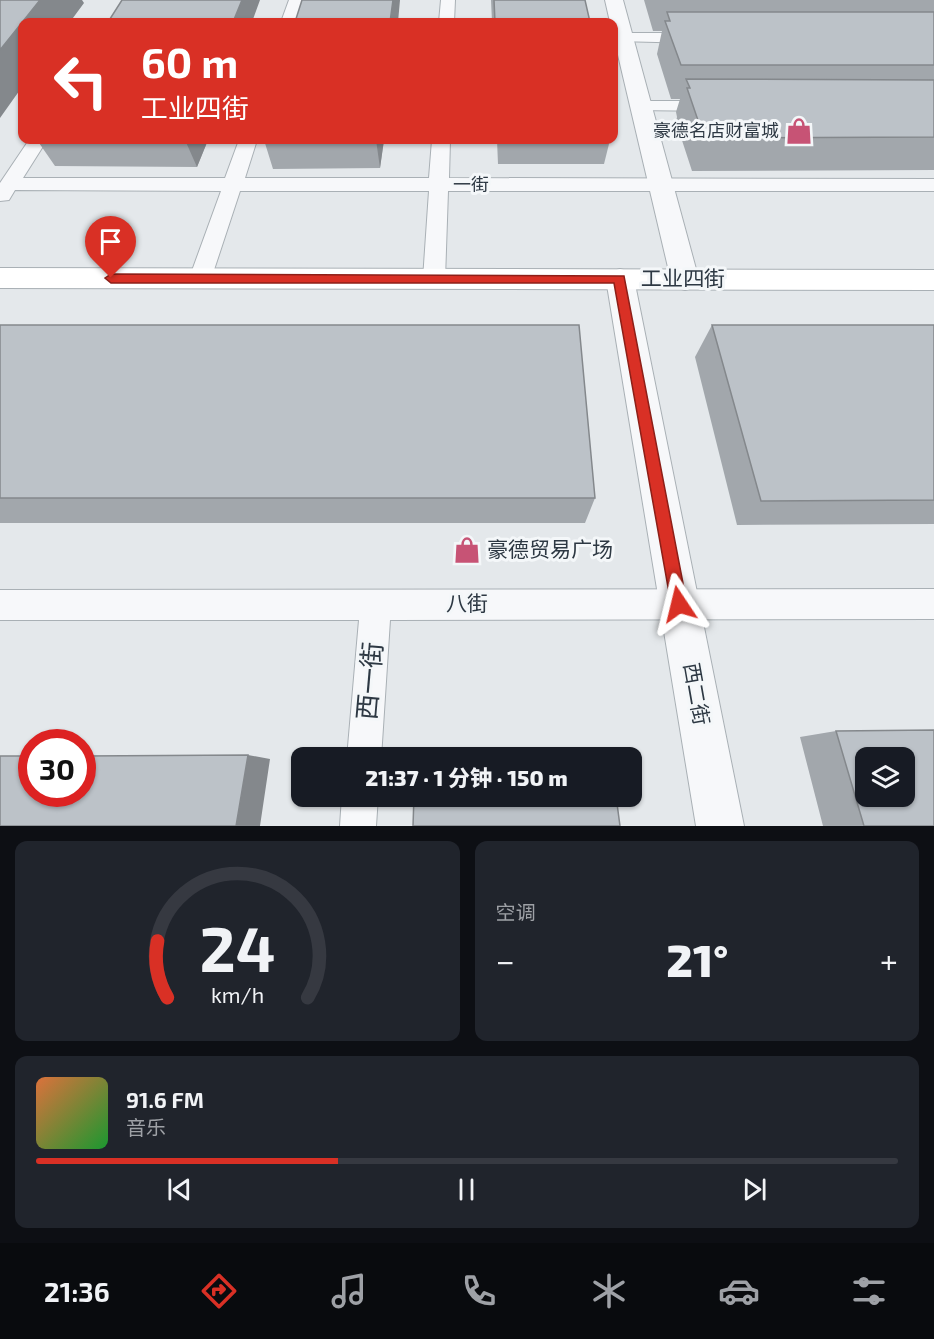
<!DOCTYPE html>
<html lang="zh">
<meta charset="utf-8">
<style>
:root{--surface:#171b24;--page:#20242c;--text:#f1f3f6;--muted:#9ea1a6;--line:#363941;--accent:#d93025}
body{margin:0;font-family:"Exo 2","Noto Sans SC",sans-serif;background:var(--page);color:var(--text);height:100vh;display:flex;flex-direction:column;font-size:22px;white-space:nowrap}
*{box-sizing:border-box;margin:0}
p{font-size:20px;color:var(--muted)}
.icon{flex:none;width:33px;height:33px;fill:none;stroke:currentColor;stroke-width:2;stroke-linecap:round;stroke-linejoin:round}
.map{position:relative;height:826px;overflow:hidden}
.panel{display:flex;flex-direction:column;gap:15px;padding:15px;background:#0d0f14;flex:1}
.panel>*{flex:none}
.guide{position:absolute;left:18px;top:18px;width:600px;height:126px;border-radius:12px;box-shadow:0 2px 4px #0004;background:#d93025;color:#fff;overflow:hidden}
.fabs{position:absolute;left:855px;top:747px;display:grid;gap:12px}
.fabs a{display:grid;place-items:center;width:60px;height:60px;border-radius:12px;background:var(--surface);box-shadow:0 2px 4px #0004;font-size:30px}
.speed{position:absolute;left:18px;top:729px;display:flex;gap:12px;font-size:30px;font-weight:700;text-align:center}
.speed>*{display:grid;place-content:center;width:78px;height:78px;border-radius:50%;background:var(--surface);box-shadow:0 2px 4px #0004;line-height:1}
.speed .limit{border:9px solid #d22;background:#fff;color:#111}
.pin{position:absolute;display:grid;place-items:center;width:51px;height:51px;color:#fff;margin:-62px -26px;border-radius:50% 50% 50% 0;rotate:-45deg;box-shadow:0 0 6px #0007}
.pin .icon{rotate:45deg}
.me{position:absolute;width:66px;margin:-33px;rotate:350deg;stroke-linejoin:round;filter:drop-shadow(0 0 4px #0008)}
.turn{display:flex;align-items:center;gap:21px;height:126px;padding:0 24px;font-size:27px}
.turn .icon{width:78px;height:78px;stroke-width:2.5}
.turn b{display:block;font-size:42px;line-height:51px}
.big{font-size:45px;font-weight:800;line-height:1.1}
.panel .card{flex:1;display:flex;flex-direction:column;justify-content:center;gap:9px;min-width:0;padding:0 21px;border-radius:12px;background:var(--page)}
.panel .dial{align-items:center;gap:0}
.dial svg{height:156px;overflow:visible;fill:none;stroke:var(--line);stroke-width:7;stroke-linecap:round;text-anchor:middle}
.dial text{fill:var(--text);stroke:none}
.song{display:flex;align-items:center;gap:18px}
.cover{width:72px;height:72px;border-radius:9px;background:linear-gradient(135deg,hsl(20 70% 55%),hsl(130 70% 35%))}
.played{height:6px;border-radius:3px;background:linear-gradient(90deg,var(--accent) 35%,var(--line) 35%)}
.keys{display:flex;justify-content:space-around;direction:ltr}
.heat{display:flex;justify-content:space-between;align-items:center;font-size:33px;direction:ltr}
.panel .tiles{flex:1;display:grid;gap:15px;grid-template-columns:1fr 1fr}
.card:last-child{grid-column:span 2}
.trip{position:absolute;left:291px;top:747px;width:351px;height:60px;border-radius:12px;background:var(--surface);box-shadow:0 2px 4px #0004;font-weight:800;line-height:60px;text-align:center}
.menu{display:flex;height:96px;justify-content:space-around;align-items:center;background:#090b0e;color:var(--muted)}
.menu .icon{width:42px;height:42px}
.menu .on{color:var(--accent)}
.menu b{font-size:27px;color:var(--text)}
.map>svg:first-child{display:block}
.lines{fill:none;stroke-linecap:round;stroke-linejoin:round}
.lane-casing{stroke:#a9b0b5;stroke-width:2}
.street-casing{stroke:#a9b0b5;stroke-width:2}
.secondary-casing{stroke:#a9b0b5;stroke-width:2}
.lane{fill:#f7f8fa;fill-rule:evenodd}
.street{fill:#f7f8fa;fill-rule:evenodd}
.secondary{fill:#fff;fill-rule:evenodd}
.wall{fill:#a2a7ac}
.shaded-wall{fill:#84888c}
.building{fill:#bcc2c8;stroke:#84888c;stroke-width:1.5;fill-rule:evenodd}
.route{fill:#d93025;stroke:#8d1f18;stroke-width:1.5}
.labels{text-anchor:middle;stroke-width:6;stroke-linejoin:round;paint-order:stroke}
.far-poi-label{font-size:18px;fill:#2d3843;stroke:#f4f7f9;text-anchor:end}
.far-street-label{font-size:18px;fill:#2d3843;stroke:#f4f7f9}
.street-label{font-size:21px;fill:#2d3843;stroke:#f4f7f9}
.poi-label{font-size:21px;fill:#2d3843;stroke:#f4f7f9;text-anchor:start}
.near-street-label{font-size:26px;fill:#2d3843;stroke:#f4f7f9}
</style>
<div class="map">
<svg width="934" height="826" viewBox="0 0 934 826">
<rect width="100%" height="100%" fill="#e4e8eb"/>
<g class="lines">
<defs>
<path id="lane" d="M289,0H303L295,22H281Z
M441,0H455L454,22H439Z
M623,33H695L703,38L695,43L617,41L615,38Z
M641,101H713L722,106L713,111L635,110L632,106L635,102Z
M29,140H47L23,178H225L239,140H257L245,178H429L432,140H450L449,178L934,179V191H448L445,279L442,285L434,287L426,285L423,279L429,191H240L211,279L208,285L200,287L192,285L189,279L221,191L15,190L9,200L0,201V183Z
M934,589V619L390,620L381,758H347L359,620H0V590Z
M342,796H378L376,826H340Z"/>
<path id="street" d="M605,0H623L699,280L695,287L685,290L675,287L671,280L614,38V22H610Z
M620,269L630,272L634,279L744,826H696L606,279L610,272Z"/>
<path id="secondary" d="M0,268L934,270V290L0,288Z"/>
</defs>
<use href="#lane" class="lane-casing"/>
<use href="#street" class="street-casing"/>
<use href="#secondary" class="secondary-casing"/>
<use href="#lane" class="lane"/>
<use href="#street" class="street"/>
<use href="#secondary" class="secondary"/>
</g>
<path class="wall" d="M491,0H585L590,22H492Z
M644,0H934V170L692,171L676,122L677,117L676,112L680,99H671L657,54L662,31H653Z
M37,140H208L197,167L55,166Z
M264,140H384L380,168L273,169Z
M497,140H610L604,164H498Z
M0,325L595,498L585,523H0Z
M712,325H934V524L737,525L695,357Z
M836,731L934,826H823L800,737Z"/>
<path class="shaded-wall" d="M40,0H82L84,3L70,22H22V87L0,118V50Z
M242,0H260L252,22H233Z
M393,0H400L398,22H390Z
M185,140H208L197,167Z
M376,140H384L380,168Z
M248,755L270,759L260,826H236Z"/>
<path class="building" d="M0,0H40L0,50Z
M122,0H242L233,22H108Z
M302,0H393L390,22H295Z
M494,0H585L590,22H495Z
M667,12H934V65H681L665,21H670Z
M686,79L934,80V137L704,138L687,88H690Z
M0,325H579L595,498H0Z
M712,325H934V500L761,501Z
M934,730V826H864L836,731ZM866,758H904V796H866Z
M611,749L612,758H416V750Z
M248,755L236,826H0V756H32V794H82V756Z
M414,796H616L620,826H413Z"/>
<path class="route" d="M111,274L624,276L687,604L685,610L679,613L673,610L671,604L614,283H111L105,278Z"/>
<defs>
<symbol id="shop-bare" viewBox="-9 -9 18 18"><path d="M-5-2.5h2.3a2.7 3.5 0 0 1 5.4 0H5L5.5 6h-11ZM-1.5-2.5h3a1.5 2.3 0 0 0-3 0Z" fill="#c75375" stroke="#f4f7f9" stroke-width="2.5" paint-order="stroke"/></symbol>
</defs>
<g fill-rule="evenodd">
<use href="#shop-bare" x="780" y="112" width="38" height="38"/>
<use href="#shop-bare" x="448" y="531" width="38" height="38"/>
</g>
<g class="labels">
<g class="far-poi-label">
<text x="779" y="137">豪德名店财富城</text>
</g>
<g class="far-street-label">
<text x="471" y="191">一街</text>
</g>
<g class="street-label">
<text x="683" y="286">工业四街</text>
<text x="467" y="611">八街</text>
<text transform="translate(696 694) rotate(80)" y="7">西二街</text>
</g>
<g class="poi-label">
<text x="487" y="557">豪德贸易广场</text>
</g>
<g class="near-street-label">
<text transform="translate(370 681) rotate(-85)" y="9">西一街</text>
</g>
</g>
</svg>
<div class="fabs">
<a><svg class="icon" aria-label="layers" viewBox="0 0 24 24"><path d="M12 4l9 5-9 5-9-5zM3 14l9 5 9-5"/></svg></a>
</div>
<div class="speed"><div class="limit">30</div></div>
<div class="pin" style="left:111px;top:278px;background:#d93025"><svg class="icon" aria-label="arrive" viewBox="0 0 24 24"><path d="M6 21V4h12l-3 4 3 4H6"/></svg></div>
<svg class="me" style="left:679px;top:604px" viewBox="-20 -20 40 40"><path d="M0-17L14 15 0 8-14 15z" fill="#d93025" stroke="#fff" stroke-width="4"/></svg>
<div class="trip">21:37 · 1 分钟 · 150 m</div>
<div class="guide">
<div class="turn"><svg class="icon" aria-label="left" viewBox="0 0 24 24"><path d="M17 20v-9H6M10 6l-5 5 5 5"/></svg><div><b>60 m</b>工业四街</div></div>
</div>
</div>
<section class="panel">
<div class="tiles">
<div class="card dial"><svg viewBox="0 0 100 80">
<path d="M14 69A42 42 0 1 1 86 69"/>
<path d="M14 69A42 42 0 0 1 9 40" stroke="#d93025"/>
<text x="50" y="56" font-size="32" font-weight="700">24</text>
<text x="50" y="72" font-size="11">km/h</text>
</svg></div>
<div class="card"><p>空调</p>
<div class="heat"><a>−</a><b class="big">21°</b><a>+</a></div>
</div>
<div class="card">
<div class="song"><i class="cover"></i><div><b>91.6 FM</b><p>音乐</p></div></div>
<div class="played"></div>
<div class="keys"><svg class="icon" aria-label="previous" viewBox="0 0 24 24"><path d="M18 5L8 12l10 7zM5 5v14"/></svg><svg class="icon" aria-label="pause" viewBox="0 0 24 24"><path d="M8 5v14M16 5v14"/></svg><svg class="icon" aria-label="next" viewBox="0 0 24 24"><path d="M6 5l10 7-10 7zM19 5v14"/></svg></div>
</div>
</div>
</section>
<nav class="menu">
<b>21:36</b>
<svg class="icon on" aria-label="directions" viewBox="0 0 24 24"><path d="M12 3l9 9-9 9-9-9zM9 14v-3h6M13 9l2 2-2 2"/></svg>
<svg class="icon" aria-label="music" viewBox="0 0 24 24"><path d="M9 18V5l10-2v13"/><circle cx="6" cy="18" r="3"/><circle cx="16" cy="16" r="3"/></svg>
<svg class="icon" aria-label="phone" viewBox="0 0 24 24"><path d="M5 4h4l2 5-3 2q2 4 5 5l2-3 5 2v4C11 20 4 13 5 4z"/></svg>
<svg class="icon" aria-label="climate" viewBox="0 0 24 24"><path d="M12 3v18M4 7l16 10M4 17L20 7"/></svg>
<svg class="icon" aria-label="car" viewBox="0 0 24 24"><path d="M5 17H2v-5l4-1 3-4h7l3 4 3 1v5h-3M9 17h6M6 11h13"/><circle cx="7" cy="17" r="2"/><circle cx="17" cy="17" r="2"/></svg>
<svg class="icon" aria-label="filters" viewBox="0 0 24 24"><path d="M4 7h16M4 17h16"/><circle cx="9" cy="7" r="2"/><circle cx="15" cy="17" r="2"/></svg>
</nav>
